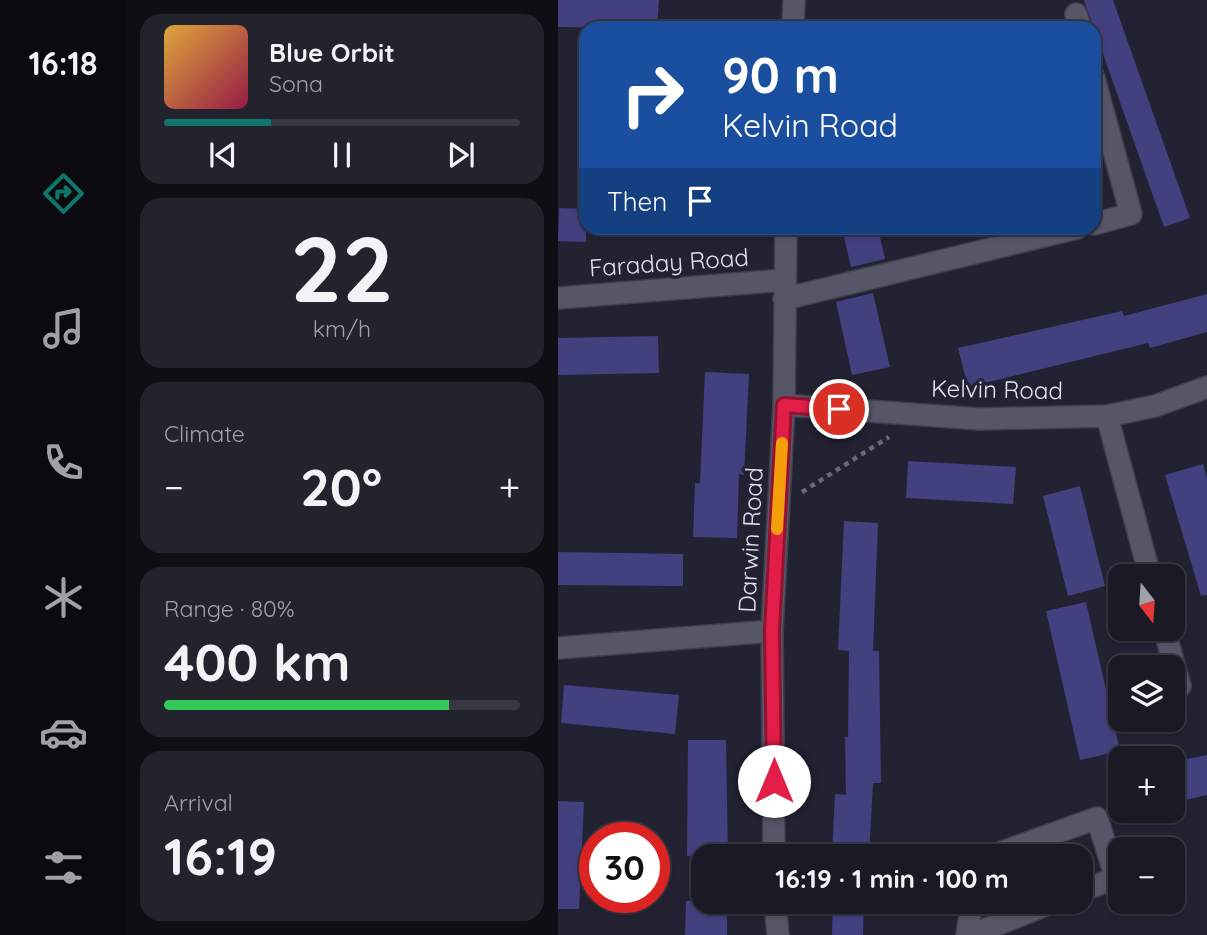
<!DOCTYPE html>
<meta charset="utf-8">
<style>
:root{--surface:#1a1a26;--page:#23232e;--text:#f1f3f6;--muted:#9fa1a7;--line:#383843;--accent:#0f766e}
body{margin:0;font-family:Quicksand,sans-serif;background:var(--page);color:var(--text);height:100vh;display:flex;flex-direction:column;font-size:26px;white-space:nowrap}
*{box-sizing:border-box;margin:0}
p{font-size:23px;color:var(--muted)}
.icon{flex:none;width:38px;height:38px;fill:none;stroke:currentColor;stroke-width:2;stroke-linecap:round;stroke-linejoin:round}
.map{position:relative;flex:1;overflow:hidden}
.sheet{display:flex;flex-direction:column;gap:14px;padding:14px;background:#0e0e15;width:432px}
.sheet>*{flex:none}
.hud{position:absolute;left:21px;top:21px;width:522px;height:214px;border-radius:21px;box-shadow:0 2px 5px #0004,0 0 0 2px var(--line);background:#1a4fa0;color:#fff;overflow:hidden}
.needle{width:46px;rotate:163deg}
.buttons{position:absolute;left:550px;top:564px;display:grid;gap:14px}
.buttons a{display:grid;place-items:center;width:77px;height:77px;border-radius:14px;background:var(--surface);box-shadow:0 2px 5px #0004,0 0 0 2px var(--line);font-size:35px}
.speed{position:absolute;left:21px;top:822px;display:flex;gap:14px;font-size:35px;font-weight:700;text-align:center}
.speed>*{display:grid;place-content:center;width:91px;height:91px;border-radius:50%;background:var(--surface);box-shadow:0 2px 5px #0004,0 0 0 2px var(--line);line-height:1}
.speed .limit{border:10px solid #d22;background:#fff;color:#111}
.pin{position:absolute;display:grid;place-items:center;width:60px;height:60px;color:#fff;margin:-30px;border:4px solid #fff;border-radius:50%;box-shadow:0 2px 7px #0007}
.me{position:absolute;width:77px;margin:-38px;rotate:0deg;stroke-linejoin:round;filter:drop-shadow(0 0 5px #0008)}
.turn{display:flex;align-items:center;gap:24px;height:147px;padding:0 28px;font-size:32px}
.turn .icon{width:91px;height:91px;stroke-width:2.5}
.turn b{display:block;font-size:49px;line-height:60px}
.then{display:flex;align-items:center;height:66px;padding:0 28px;background:#0003;gap:14px;font-size:26px}
.big{font-size:52px;font-weight:800;line-height:1.1}
.sheet .tile{flex:1;display:flex;flex-direction:column;justify-content:center;gap:10px;min-width:0;padding:0 24px;border-radius:21px;background:var(--page)}
.sheet .dial{align-items:center;gap:0}
.dial b{font-size:91px;line-height:1}
.song{display:flex;align-items:center;gap:21px}
.cover{width:84px;height:84px;border-radius:10px;background:linear-gradient(135deg,hsl(40 70% 55%),hsl(340 70% 35%))}
.played{height:7px;border-radius:4px;background:linear-gradient(90deg,var(--accent) 30%,var(--line) 30%)}
.keys{display:flex;justify-content:space-around;direction:ltr}
.heat{display:flex;justify-content:space-between;align-items:center;font-size:38px;direction:ltr}
.charge{height:10px;border-radius:5px;background:linear-gradient(90deg,#34c759 80%,var(--line) 0)}
.trip{position:absolute;left:133px;top:844px;width:402px;height:70px;border-radius:21px;background:var(--surface);box-shadow:0 2px 5px #0004,0 0 0 2px var(--line);font-weight:800;line-height:70px;text-align:center}
main{display:flex;flex:1;min-height:0}
.tabs{display:flex;flex-direction:column;width:126px;justify-content:space-around;align-items:center;background:#0a0a0f;color:var(--muted)}
.tabs .icon{width:49px;height:49px}
.tabs .current{color:var(--accent)}
.tabs b{font-size:32px;color:var(--text)}
.map>svg:first-child{display:block}
.building{fill:#42407f}
.lines{fill:none;stroke-linecap:round;stroke-linejoin:round}
.minor-casing{stroke:#3f3f4d;stroke-width:24}
.path{stroke:#686877;stroke-width:4.5;stroke-dasharray:5 5;stroke-linecap:butt}
.minor{stroke:#555668;stroke-width:21}
.route-casing{stroke:#92132f;stroke-width:18}
.route{stroke:#e11d48;stroke-width:12}
.slow{stroke:#f59e0b;stroke-width:12}
.labels{text-anchor:middle;stroke-width:7;stroke-linejoin:round;paint-order:stroke}
.street-label{font-size:24px;fill:#e1e2ed;stroke:#223}
</style>
<main>
<nav class="tabs">
<b>16:18</b>
<svg class="icon current" aria-label="directions" viewBox="0 0 24 24"><path d="M12 3l9 9-9 9-9-9zM9 14v-3h6M13 9l2 2-2 2"/></svg>
<svg class="icon" aria-label="music" viewBox="0 0 24 24"><path d="M9 18V5l10-2v13"/><circle cx="6" cy="18" r="3"/><circle cx="16" cy="16" r="3"/></svg>
<svg class="icon" aria-label="phone" viewBox="0 0 24 24"><path d="M5 4h4l2 5-3 2q2 4 5 5l2-3 5 2v4C11 20 4 13 5 4z"/></svg>
<svg class="icon" aria-label="climate" viewBox="0 0 24 24"><path d="M12 3v18M4 7l16 10M4 17L20 7"/></svg>
<svg class="icon" aria-label="car" viewBox="0 0 24 24"><path d="M5 17H2v-5l4-1 3-4h7l3 4 3 1v5h-3M9 17h6M6 11h13"/><circle cx="7" cy="17" r="2"/><circle cx="17" cy="17" r="2"/></svg>
<svg class="icon" aria-label="filters" viewBox="0 0 24 24"><path d="M4 7h16M4 17h16"/><circle cx="9" cy="7" r="2"/><circle cx="15" cy="17" r="2"/></svg>
</nav>
<section class="sheet">
<div class="tile">
<div class="song"><i class="cover"></i><div><b>Blue Orbit</b><p>Sona</p></div></div>
<div class="played"></div>
<div class="keys"><svg class="icon" aria-label="previous" viewBox="0 0 24 24"><path d="M18 5L8 12l10 7zM5 5v14"/></svg><svg class="icon" aria-label="pause" viewBox="0 0 24 24"><path d="M8 5v14M16 5v14"/></svg><svg class="icon" aria-label="next" viewBox="0 0 24 24"><path d="M6 5l10 7-10 7zM19 5v14"/></svg></div>
</div>
<div class="tile dial"><b>22</b><p>km/h</p></div>
<div class="tile"><p>Climate</p>
<div class="heat"><a>−</a><b class="big">20°</b><a>+</a></div>
</div>
<div class="tile"><p>Range · 80%</p><b class="big">400 km</b><div class="charge"></div></div>
<div class="tile"><p>Arrival</p><b class="big">16:19</b></div>
</section>
<div class="map">
<svg width="649" height="935" viewBox="0 0 649 935">
<rect width="100%" height="100%" fill="#223"/>
<path class="building" d="M0,0H101L99,28L0,27Z
M526,0H555L632,218L606,227Z
M1,208L28,209V242L0,241Z
M284,228H320L327,259L293,267Z
M315,293L332,367L294,375L278,302Z
M649,294V332L592,348L590,343L410,387L400,348L564,311L566,316Z
M100,336L101,373L0,375V338Z
M147,372L191,374L186,475L181,474L179,538L135,537L137,483H142Z
M350,461L458,467L455,504L348,498Z
M645,464L649,478V595L643,596L607,475Z
M522,486L547,586L510,596L485,496Z
M286,521L320,523L315,651H321L323,783H315L311,856H274L277,794L288,795L287,737H290L291,651L280,650Z
M0,552L125,554V586L0,585Z
M528,602L562,751L522,760L488,611Z
M6,685L121,695L117,734L3,723Z
M130,740H168L170,856H129Z
M649,755V795L614,803V762Z
M0,801L26,802L21,909H0Z
M128,901H169V935H127Z
M275,901H306L305,935H274Z"/>
<g class="lines">
<defs>
<path id="minor" d="M518,14L522,28
M235,28L236,0
M536,78L573,214L536,224
M0,298L226,280
M226,299L519,228
M226,405L422,419L549,416L597,406L649,387
M549,416L592,576
M606,628L622,686
M0,648L214,631
M216,856L214,631L226,405L228,228
M433,856L539,818L558,878L523,891
M217,901L220,935
M409,935L414,901
M413,935L498,901"/>
</defs>
<use href="#minor" class="minor-casing"/>
<path class="path" d="M244,492L331,437"/>
<use href="#minor" class="minor"/>
</g>
<g class="lines">
<defs>
<path id="route" d="M216,781L214,631L226,405L281,409"/>
</defs>
<use href="#route" class="route-casing"/>
<use href="#route" class="route"/>
<path class="slow" d="M219,529L224,443"/>
</g>
<g class="labels">
<g class="street-label">
<text transform="translate(111 263) rotate(-4)" y="8">Faraday Road</text>
<text transform="translate(439 390) rotate(1)" y="8">Kelvin Road</text>
<text transform="translate(193 540) rotate(-87)" y="8">Darwin Road</text>
</g>
</g>
</svg>
<div class="buttons">
<a><svg class="needle" viewBox="-14 -14 28 28"><path d="M0-13l5 13h-10z" fill="#e53935"/><path d="M0 13l5-13h-10z" fill="#9fa1a7"/></svg></a>
<a><svg class="icon" aria-label="layers" viewBox="0 0 24 24"><path d="M12 4l9 5-9 5-9-5zM3 14l9 5 9-5"/></svg></a>
<a>+</a>
<a>−</a>
</div>
<div class="speed"><div class="limit">30</div></div>
<div class="pin" style="left:281px;top:409px;background:#d93025"><svg class="icon" aria-label="arrive" viewBox="0 0 24 24"><path d="M6 21V4h12l-3 4 3 4H6"/></svg></div>
<svg class="me" style="left:216px;top:781px" viewBox="-20 -20 40 40"><circle r="19" fill="#fff"/><path d="M0-13L10 11 0 6-10 11z" fill="#e11d48"/></svg>
<div class="trip">16:19 · 1 min · 100 m</div>
<div class="hud">
<div class="turn"><svg class="icon" aria-label="right" viewBox="0 0 24 24"><path d="M7 20v-9h11M14 6l5 5-5 5"/></svg><div><b>90 m</b>Kelvin Road</div></div>
<div class="then">Then<svg class="icon" aria-label="arrive" viewBox="0 0 24 24"><path d="M6 21V4h12l-3 4 3 4H6"/></svg></div>
</div>
</div>
</main>
